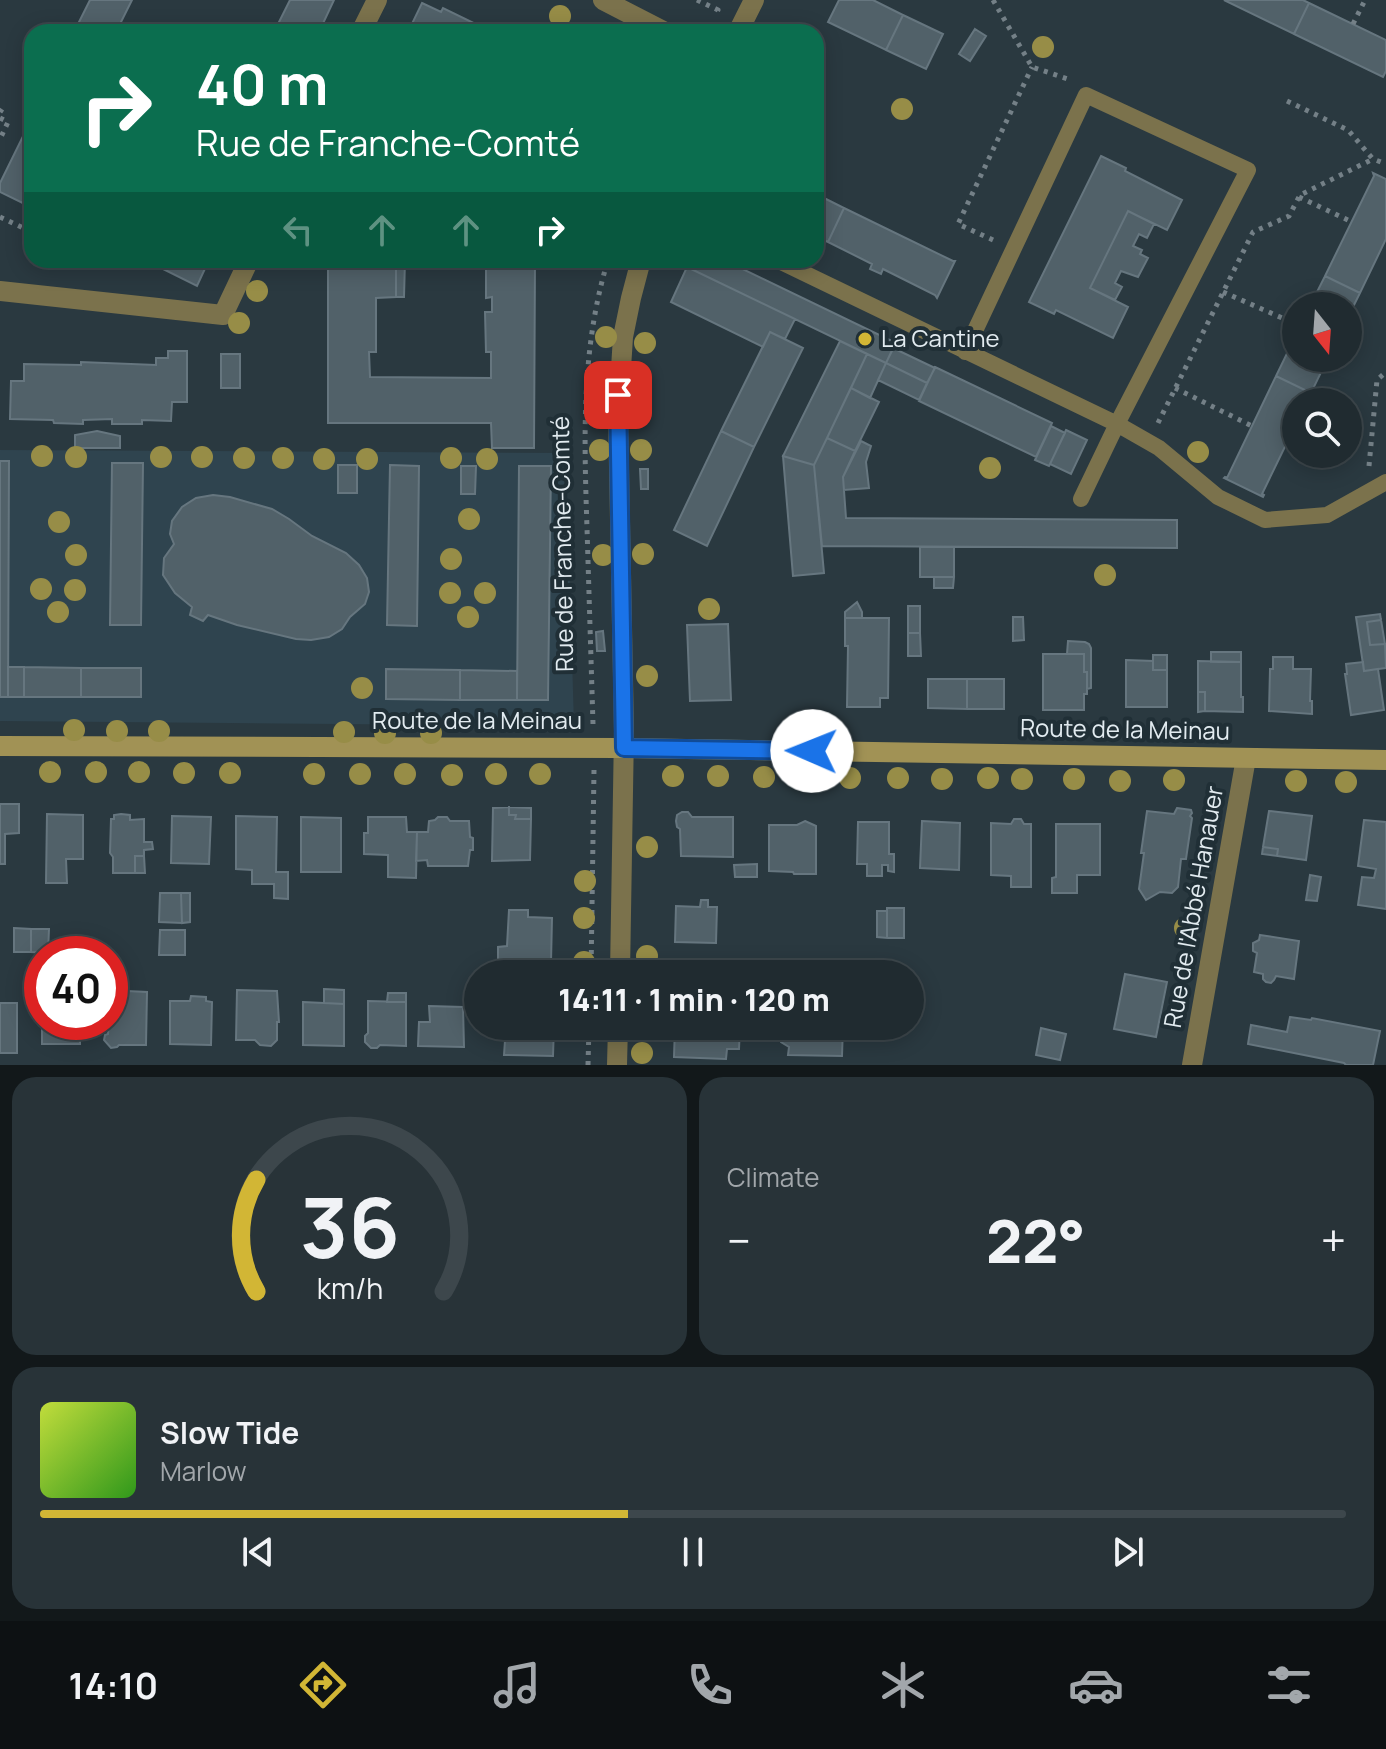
<!DOCTYPE html>
<meta charset="utf-8">
<style>
:root{--surface:#202b30;--page:#283338;--text:#f1f3f6;--muted:#a2a7ab;--line:#3d474c;--accent:#d2b635}
body{margin:0;font-family:Manrope,sans-serif;background:var(--page);color:var(--text);height:100vh;display:flex;flex-direction:column;font-size:30px;white-space:nowrap}
*{box-sizing:border-box;margin:0}
p{font-size:26px;color:var(--muted)}
.icon{flex:none;width:44px;height:44px;fill:none;stroke:currentColor;stroke-width:2;stroke-linecap:round;stroke-linejoin:round}
.map{position:relative;height:1065px;overflow:hidden}
.sheet{display:flex;flex-direction:column;gap:12px;padding:12px;background:#12181a;flex:1}
.sheet>*{flex:none}
.top-card{position:absolute;left:24px;top:24px;width:800px;height:244px;border-radius:24px;box-shadow:0 4px 20px #0003,0 0 0 2px var(--line);background:#0b6e4f;color:#fff;overflow:hidden}
.needle{width:52px;rotate:163deg}
.tools{position:absolute;left:1282px;top:292px;display:grid;gap:16px}
.tools a{display:grid;place-items:center;width:80px;height:80px;border-radius:50%;background:var(--surface);box-shadow:0 4px 20px #0003,0 0 0 2px var(--line);font-size:40px}
.speed{position:absolute;left:24px;top:936px;display:flex;gap:16px;font-size:40px;font-weight:700;text-align:center}
.speed>*{display:grid;place-content:center;width:104px;height:104px;border-radius:50%;background:var(--surface);box-shadow:0 4px 20px #0003,0 0 0 2px var(--line);line-height:1}
.speed .limit{border:12px solid #d22;background:#fff;color:#111}
.pin{position:absolute;display:grid;place-items:center;width:68px;height:68px;color:#fff;margin:-34px;border-radius:16px;box-shadow:0 4px 12px #0006}
.me{position:absolute;width:88px;margin:-44px;rotate:271deg;stroke-linejoin:round;filter:drop-shadow(0 0 6px #0008)}
.turn{display:flex;align-items:center;gap:28px;height:168px;padding:0 40px;font-size:36px}
.turn .icon{width:104px;height:104px;stroke-width:2.5}
.turn b{display:block;font-size:56px;line-height:68px}
.lanes{display:flex;align-items:center;height:76px;padding:0 40px;background:#0003;justify-content:center;gap:40px;direction:ltr}
.lanes .off{opacity:.35}
.big{font-size:60px;font-weight:800;line-height:1.1}
.sheet .widget{flex:1;display:flex;flex-direction:column;justify-content:center;gap:12px;min-width:0;padding:0 28px;border-radius:24px;background:var(--page)}
.sheet .dial{align-items:center;gap:0}
.dial svg{height:208px;overflow:visible;fill:none;stroke:var(--line);stroke-width:7;stroke-linecap:round;text-anchor:middle}
.dial text{fill:var(--text);stroke:none}
.song{display:flex;align-items:center;gap:24px}
.cover{width:96px;height:96px;border-radius:12px;background:linear-gradient(135deg,hsl(70 70% 55%),hsl(110 70% 35%))}
.played{height:8px;border-radius:4px;background:linear-gradient(90deg,var(--accent) 45%,var(--line) 45%)}
.keys{display:flex;justify-content:space-around;direction:ltr}
.heat{display:flex;justify-content:space-between;align-items:center;font-size:44px;direction:ltr}
.sheet .tiles{flex:1;display:grid;gap:12px;grid-template-columns:1fr 1fr}
.widget:last-child{grid-column:span 2}
.trip{position:absolute;left:464px;top:960px;width:460px;height:80px;border-radius:40px;background:var(--surface);box-shadow:0 4px 20px #0003,0 0 0 2px var(--line);font-weight:800;line-height:80px;text-align:center}
.tabs{display:flex;height:128px;justify-content:space-around;align-items:center;background:#0d1113;color:var(--muted)}
.tabs .icon{width:56px;height:56px}
.tabs .on{color:var(--accent)}
.tabs b{font-size:36px;color:var(--text)}
.map>svg:first-child{display:block}
.built{fill:#2f444f}
.building{fill:#516169;stroke:#66767f;stroke-width:2}
.lines{fill:none;stroke-linecap:round;stroke-linejoin:round}
.path{stroke:#748087;stroke-width:5;stroke-dasharray:4 6;stroke-linecap:butt}
.lane{stroke:#7b724c;stroke-width:16}
.street{stroke:#7b724c;stroke-width:20}
.secondary{stroke:#a19255;stroke-width:20}
.tree{fill:#978d47}
.route-casing{stroke:#114b97;stroke-width:20}
.route{stroke:#1a73e8;stroke-width:14}
.poi-dot{fill:#d2b635;stroke:#202f36;stroke-width:3}
.labels{text-anchor:middle;stroke-width:8;stroke-linejoin:round;paint-order:stroke}
.poi-label{font-size:24px;fill:#e2ebf0;stroke:#202f36;text-anchor:start}
.street-label{font-size:24px;fill:#e2ebf0;stroke:#202f36}
</style>
<div class="map">
<svg width="1386" height="1065" viewBox="0 0 1386 1065">
<rect width="100%" height="100%" fill="#2a3940"/>
<path class="built" d="M0,450L566,453L574,726L0,721Z"/>
<path class="building" d="M90,0H132L116,32H74Z
M290,0H334L319,32H274Z
M839,0H873L903,15L886,50L828,22Z
M1224,0H1303L1309,3L1294,34Z
M422,3L441,12L443,8L492,32H408Z
M1309,3L1386,40V71L1383,77L1294,34Z
M903,15L943,34L926,69L886,50Z
M975,29L986,36L970,61L959,54Z
M32,118V204L31,207L0,192V183Z
M1101,156L1126,168L1125,171L1182,200L1167,230L1128,211L1090,288L1128,307L1113,338L1056,310L1054,314L1029,302Z
M1373,173L1386,179V239L1360,293L1325,276L1374,176Z
M816,194L844,208L828,242L816,237Z
M844,208L953,261H955L937,298L935,295L883,269L881,274L870,269L872,264L828,242Z
M1128,211L1154,224L1147,238L1139,234L1133,246L1142,250L1140,254L1148,258L1138,277L1121,271L1115,283L1122,287L1115,300L1090,288Z
M165,260H209L197,286L161,268Z
M328,260H396V297L376,298V352H369L370,377L491,378V352H486L485,312H492V297L486,298V263L490,260H535L534,448H492L491,423H328Z
M396,260H405L404,297H396Z
M691,260H724L896,343L886,363L687,267Z
M687,267L795,319L785,339L770,332L763,347L671,302Z
M1325,276L1360,293L1348,317V306H1310Z
M770,332L803,348L754,447L721,431Z
M1296,335V358H1328L1311,393L1276,376Z
M840,341L867,354L827,438L814,465L783,456Z
M893,348L935,368L927,383L886,363Z
M168,351H187V402H172L171,421L142,420V424H112V419L83,420V424L54,423L53,420L10,419L11,381H24V364L81,365V362L156,365V358H168Z
M221,354H240V388H221Z
M867,354L886,363L870,398L851,388Z
M886,363L927,383L919,400L878,380Z
M935,367L1052,423L1036,457L919,401Z
M1276,376L1311,393L1307,402H1296V424L1262,494L1264,495L1263,497L1224,478L1225,477L1227,478Z
M851,388L879,402L855,451L827,438Z
M1051,426L1065,433L1049,466L1035,460Z
M1066,430L1087,440L1071,474L1050,464Z
M97,431L120,436V448H75V435Z
M721,431L754,447L707,546L674,530Z
M827,438L855,451L843,477L846,518L1177,520V548L822,546L814,465Z
M861,441L871,446L866,462L869,488L844,490L843,477Z
M783,456L814,465L824,573L793,576Z
M0,461H9L8,697H0Z
M112,463H143L141,625H110Z
M338,465H357V493H338Z
M390,465L419,466L417,626L387,625Z
M461,466H476L475,494H461Z
M519,466H551L548,700H517Z
M640,469H648V489H641Z
M213,495L230,497L272,509L289,519L312,536L346,553L359,565L367,578L369,592L365,604L350,617L342,629L329,637L311,640L296,639L237,625L208,615L203,621L190,615L192,607L175,593L163,575L164,558L174,544L170,534L172,521L182,507L196,498Z
M920,547H954V577H920Z
M934,577H954L953,588H934Z
M857,602L862,612V618H845V612Z
M908,606H920V633H908Z
M1380,614L1381,620L1367,622L1370,645L1385,644L1386,668L1364,671L1356,617Z
M1013,617H1023L1024,640L1013,641Z
M845,618H889L888,698H880V707H847L848,646H845Z
M1381,620L1385,644L1370,645L1367,622Z
M728,624L731,700L690,701L687,625Z
M603,631L605,651H597L596,632Z
M908,633H920L921,656H908Z
M1068,641L1085,642L1089,644L1091,648V688L1087,689V672H1084V654H1067Z
M1211,652H1241V662H1211Z
M1043,654H1084V672H1087V694H1084V710H1043Z
M1153,655H1167V670H1153Z
M1273,657H1293V669H1311L1310,701H1312V714L1269,711L1270,669H1273Z
M1126,660L1153,661V670H1167V707H1126Z
M1198,661L1241,662V697H1243V712L1205,711V692H1198Z
M1363,662L1364,671L1378,669L1384,710L1351,715L1345,674H1347L1346,664Z
M8,667H24V697H8Z
M24,667L81,668V697H24Z
M81,668H141V697H81Z
M386,669L460,670V700L386,699Z
M460,670L517,671V700H460Z
M928,679H967V709L928,708Z
M967,679H1004V709H967Z
M1198,692H1205V711L1198,712Z
M0,804H19V833L5,834V864H0Z
M509,807L531,808V819H515L516,815H509Z
M509,807V815H516L515,819H531L530,860L492,861L493,808Z
M1177,808L1191,810L1192,813L1190,816L1192,818L1186,859H1181L1178,887L1172,893L1160,892L1146,900L1139,889L1144,853H1141L1147,811L1174,814Z
M1269,811L1312,816L1306,860L1277,856L1278,849L1263,847Z
M682,812H688L692,817H733V857L681,856L680,829L677,827L676,821L677,815Z
M47,814L83,815V859H66L67,883H46Z
M121,814L130,815V820L144,819V842H152L153,849L144,850V856H135V873H113V857L110,853L111,819H114V815Z
M172,816L211,817L209,864L171,863Z
M236,816L277,817L276,872H288V899L274,898V884H252V870L236,869Z
M301,817L341,818V872H301Z
M368,817H406L407,832H417L416,878L388,877V855L364,854V833H368Z
M438,817H447L450,821H469L470,837L473,838V850H470L468,866H428L427,860L416,861L417,832H428L429,821L435,820Z
M1014,819H1021L1024,824H1031V887H1011V876L991,875V823L1011,824Z
M1364,820L1386,822V909L1358,905L1362,877L1374,878L1376,869L1358,866Z
M805,821L816,826V874H794L793,872L769,871V825H797Z
M922,821L960,823L959,870L920,868Z
M858,822H889V854H894V872L888,871V865H882V876H867V864H857Z
M1056,824H1100V875H1077V893H1052V878L1056,877Z
M1263,847L1278,849L1277,856L1262,854Z
M135,856H144L145,873H135Z
M757,864V877H735L734,865Z
M1310,875L1321,877L1317,901L1306,900Z
M160,893H181L182,923L159,922Z
M181,893H190V922L182,923Z
M701,900H708V907H717L716,943L675,942L676,906L700,907Z
M887,908H904V938H887Z
M509,910H528V917L552,918L551,962L498,961V947L507,946Z
M877,911H887V938L877,937Z
M14,928L31,929V952H14Z
M31,929H49L48,953L31,952Z
M160,930H185V955H159Z
M1260,935L1299,941L1294,979L1276,976L1274,980L1271,983L1266,982L1263,979V974L1254,972L1257,953L1253,951V943L1259,940Z
M1125,974L1167,982L1156,1037L1114,1029Z
M324,989L344,990V1004L324,1003Z
M237,990L277,991L279,1022H277V1040L271,1046L260,1045L255,1040H236Z
M127,991L147,992L146,1045H119L117,1047L111,1048L104,1040L105,1035L108,1034L110,1000H127Z
M388,993H406V1002H387Z
M191,996L206,997V1001L212,1002L211,1045L170,1044V1001H190Z
M368,1001L406,1002V1046L380,1045L377,1048H371L365,1042V1036L368,1033Z
M303,1002L344,1004V1046L303,1045Z
M0,1003H17V1053H0Z
M429,1006L463,1007L464,1047L418,1046L419,1022H430Z
M1290,1017L1311,1020L1312,1018L1380,1031L1373,1065H1346L1344,1063L1248,1044L1251,1025L1287,1032Z
M42,1022H80V1044H42Z
M506,1026H554L553,1056L504,1055Z
M675,1026H740L739,1049H727L726,1059L674,1057Z
M779,1026H843L842,1056L788,1055L789,1047L781,1042L778,1036Z
M1041,1028L1066,1034L1060,1060L1036,1055Z"/>
<g class="lines">
<path class="path" d="M697,0L718,10L716,13
M993,0L1032,67L1071,80
M1353,24L1365,0
M1287,101L1348,130L1373,159L1386,164
M0,112L2,109
M0,118L8,122L0,139
M1299,197L1352,222
M0,217L32,232
M993,240L958,224L1032,67
M1223,292L1296,324
M1175,388L1252,426
M1158,423L1253,232L1289,216L1300,195L1373,159
M1369,466L1377,380L1386,372
M593,724C591,659 589,593 587,528C584,437 581,348 608,260
M591,974L594,770
M588,1065L589,1026"/>
<path class="lane" d="M777,260L1117,424L1159,448L1218,497L1265,520L1327,515L1386,482
M965,352L1086,95L1248,170L1117,424L1081,499"/>
<path class="street" d="M603,0L665,32
M361,32L377,0
M738,32L754,0
M0,291L223,315L249,260
M620,974L624,731L618,415L623,337L631,298L641,260
M617,1065L618,1026
M1192,1065L1246,758"/>
<path class="secondary" d="M0,746L624,748L1386,760"/>
</g>
<g class="tree">
<circle cx="560" cy="16" r="11"/>
<circle cx="1043" cy="47" r="11"/>
<circle cx="902" cy="109" r="11"/>
<circle cx="257" cy="291" r="11"/>
<circle cx="239" cy="323" r="11"/>
<circle cx="606" cy="337" r="11"/>
<circle cx="645" cy="343" r="11"/>
<circle cx="600" cy="450" r="11"/>
<circle cx="641" cy="450" r="11"/>
<circle cx="1198" cy="452" r="11"/>
<circle cx="42" cy="456" r="11"/>
<circle cx="76" cy="457" r="11"/>
<circle cx="161" cy="457" r="11"/>
<circle cx="202" cy="457" r="11"/>
<circle cx="244" cy="458" r="11"/>
<circle cx="283" cy="458" r="11"/>
<circle cx="451" cy="458" r="11"/>
<circle cx="324" cy="459" r="11"/>
<circle cx="367" cy="459" r="11"/>
<circle cx="487" cy="459" r="11"/>
<circle cx="990" cy="468" r="11"/>
<circle cx="469" cy="519" r="11"/>
<circle cx="59" cy="522" r="11"/>
<circle cx="643" cy="554" r="11"/>
<circle cx="76" cy="555" r="11"/>
<circle cx="603" cy="555" r="11"/>
<circle cx="451" cy="559" r="11"/>
<circle cx="1105" cy="575" r="11"/>
<circle cx="41" cy="589" r="11"/>
<circle cx="75" cy="590" r="11"/>
<circle cx="450" cy="593" r="11"/>
<circle cx="485" cy="593" r="11"/>
<circle cx="709" cy="609" r="11"/>
<circle cx="58" cy="612" r="11"/>
<circle cx="468" cy="617" r="11"/>
<circle cx="647" cy="676" r="11"/>
<circle cx="362" cy="688" r="11"/>
<circle cx="74" cy="730" r="11"/>
<circle cx="117" cy="731" r="11"/>
<circle cx="159" cy="731" r="11"/>
<circle cx="344" cy="732" r="11"/>
<circle cx="385" cy="733" r="11"/>
<circle cx="431" cy="733" r="11"/>
<circle cx="50" cy="772" r="11"/>
<circle cx="96" cy="772" r="11"/>
<circle cx="139" cy="772" r="11"/>
<circle cx="184" cy="773" r="11"/>
<circle cx="230" cy="773" r="11"/>
<circle cx="314" cy="774" r="11"/>
<circle cx="360" cy="774" r="11"/>
<circle cx="405" cy="774" r="11"/>
<circle cx="496" cy="774" r="11"/>
<circle cx="540" cy="774" r="11"/>
<circle cx="452" cy="775" r="11"/>
<circle cx="673" cy="776" r="11"/>
<circle cx="718" cy="776" r="11"/>
<circle cx="764" cy="777" r="11"/>
<circle cx="807" cy="777" r="11"/>
<circle cx="850" cy="778" r="11"/>
<circle cx="898" cy="778" r="11"/>
<circle cx="988" cy="778" r="11"/>
<circle cx="942" cy="779" r="11"/>
<circle cx="1022" cy="779" r="11"/>
<circle cx="1074" cy="779" r="11"/>
<circle cx="1174" cy="780" r="11"/>
<circle cx="1120" cy="781" r="11"/>
<circle cx="1296" cy="781" r="11"/>
<circle cx="1346" cy="782" r="11"/>
<circle cx="647" cy="847" r="11"/>
<circle cx="585" cy="881" r="11"/>
<circle cx="584" cy="918" r="11"/>
<circle cx="1185" cy="928" r="11"/>
<circle cx="647" cy="956" r="11"/>
<circle cx="584" cy="962" r="11"/>
<circle cx="642" cy="1053" r="11"/>
</g>
<g class="lines">
<defs>
<path id="route" d="M618,395L624,748L812,751"/>
</defs>
<use href="#route" class="route-casing"/>
<use href="#route" class="route"/>
</g>
<circle class="poi-dot" cx="865" cy="339" r="8"/>
<g class="labels">
<g class="poi-label">
<text x="881" y="347">La Cantine</text>
</g>
<g class="street-label">
<text transform="translate(563 544) rotate(-91)" y="8">Rue de Franche-Comté</text>
<text x="477" y="729">Route de la Meinau</text>
<text transform="translate(1125 730) rotate(1)" y="8">Route de la Meinau</text>
<text transform="translate(1194 907) rotate(-80)" y="8">Rue de l'Abbé Hanauer</text>
</g>
</g>
</svg>
<div class="tools">
<a><svg class="needle" viewBox="-14 -14 28 28"><path d="M0-13l5 13h-10z" fill="#e53935"/><path d="M0 13l5-13h-10z" fill="#a2a7ab"/></svg></a>
<a><svg class="icon" aria-label="search" viewBox="0 0 24 24"><circle cx="10" cy="10" r="6"/><path d="M15 15l6 6"/></svg></a>
</div>
<div class="speed"><div class="limit">40</div></div>
<div class="pin" style="left:618px;top:395px;background:#d93025"><svg class="icon" aria-label="arrive" viewBox="0 0 24 24"><path d="M6 21V4h12l-3 4 3 4H6"/></svg></div>
<svg class="me" style="left:812px;top:751px" viewBox="-20 -20 40 40"><circle r="19" fill="#fff"/><path d="M0-13L10 11 0 6-10 11z" fill="#1a73e8"/></svg>
<div class="trip">14:11 · 1 min · 120 m</div>
<div class="top-card">
<div class="turn"><svg class="icon" aria-label="right" viewBox="0 0 24 24"><path d="M7 20v-9h11M14 6l5 5-5 5"/></svg><div><b>40 m</b>Rue de Franche-Comté</div></div>
<div class="lanes"><svg class="icon off" aria-label="left" viewBox="0 0 24 24"><path d="M17 20v-9H6M10 6l-5 5 5 5"/></svg><svg class="icon off" aria-label="ahead" viewBox="0 0 24 24"><path d="M12 20V5M6 11l6-6 6 6"/></svg><svg class="icon off" aria-label="ahead" viewBox="0 0 24 24"><path d="M12 20V5M6 11l6-6 6 6"/></svg><svg class="icon" aria-label="right" viewBox="0 0 24 24"><path d="M7 20v-9h11M14 6l5 5-5 5"/></svg></div>
</div>
</div>
<section class="sheet">
<div class="tiles">
<div class="widget dial"><svg viewBox="0 0 100 80">
<path d="M14 69A42 42 0 1 1 86 69"/>
<path d="M14 69A42 42 0 0 1 14 26" stroke="#d2b635"/>
<text x="50" y="56" font-size="32" font-weight="700">36</text>
<text x="50" y="72" font-size="11">km/h</text>
</svg></div>
<div class="widget"><p>Climate</p>
<div class="heat"><a>−</a><b class="big">22°</b><a>+</a></div>
</div>
<div class="widget">
<div class="song"><i class="cover"></i><div><b>Slow Tide</b><p>Marlow</p></div></div>
<div class="played"></div>
<div class="keys"><svg class="icon" aria-label="previous" viewBox="0 0 24 24"><path d="M18 5L8 12l10 7zM5 5v14"/></svg><svg class="icon" aria-label="pause" viewBox="0 0 24 24"><path d="M8 5v14M16 5v14"/></svg><svg class="icon" aria-label="next" viewBox="0 0 24 24"><path d="M6 5l10 7-10 7zM19 5v14"/></svg></div>
</div>
</div>
</section>
<nav class="tabs">
<b>14:10</b>
<svg class="icon on" aria-label="directions" viewBox="0 0 24 24"><path d="M12 3l9 9-9 9-9-9zM9 14v-3h6M13 9l2 2-2 2"/></svg>
<svg class="icon" aria-label="music" viewBox="0 0 24 24"><path d="M9 18V5l10-2v13"/><circle cx="6" cy="18" r="3"/><circle cx="16" cy="16" r="3"/></svg>
<svg class="icon" aria-label="phone" viewBox="0 0 24 24"><path d="M5 4h4l2 5-3 2q2 4 5 5l2-3 5 2v4C11 20 4 13 5 4z"/></svg>
<svg class="icon" aria-label="climate" viewBox="0 0 24 24"><path d="M12 3v18M4 7l16 10M4 17L20 7"/></svg>
<svg class="icon" aria-label="car" viewBox="0 0 24 24"><path d="M5 17H2v-5l4-1 3-4h7l3 4 3 1v5h-3M9 17h6M6 11h13"/><circle cx="7" cy="17" r="2"/><circle cx="17" cy="17" r="2"/></svg>
<svg class="icon" aria-label="filters" viewBox="0 0 24 24"><path d="M4 7h16M4 17h16"/><circle cx="9" cy="7" r="2"/><circle cx="15" cy="17" r="2"/></svg>
</nav>
